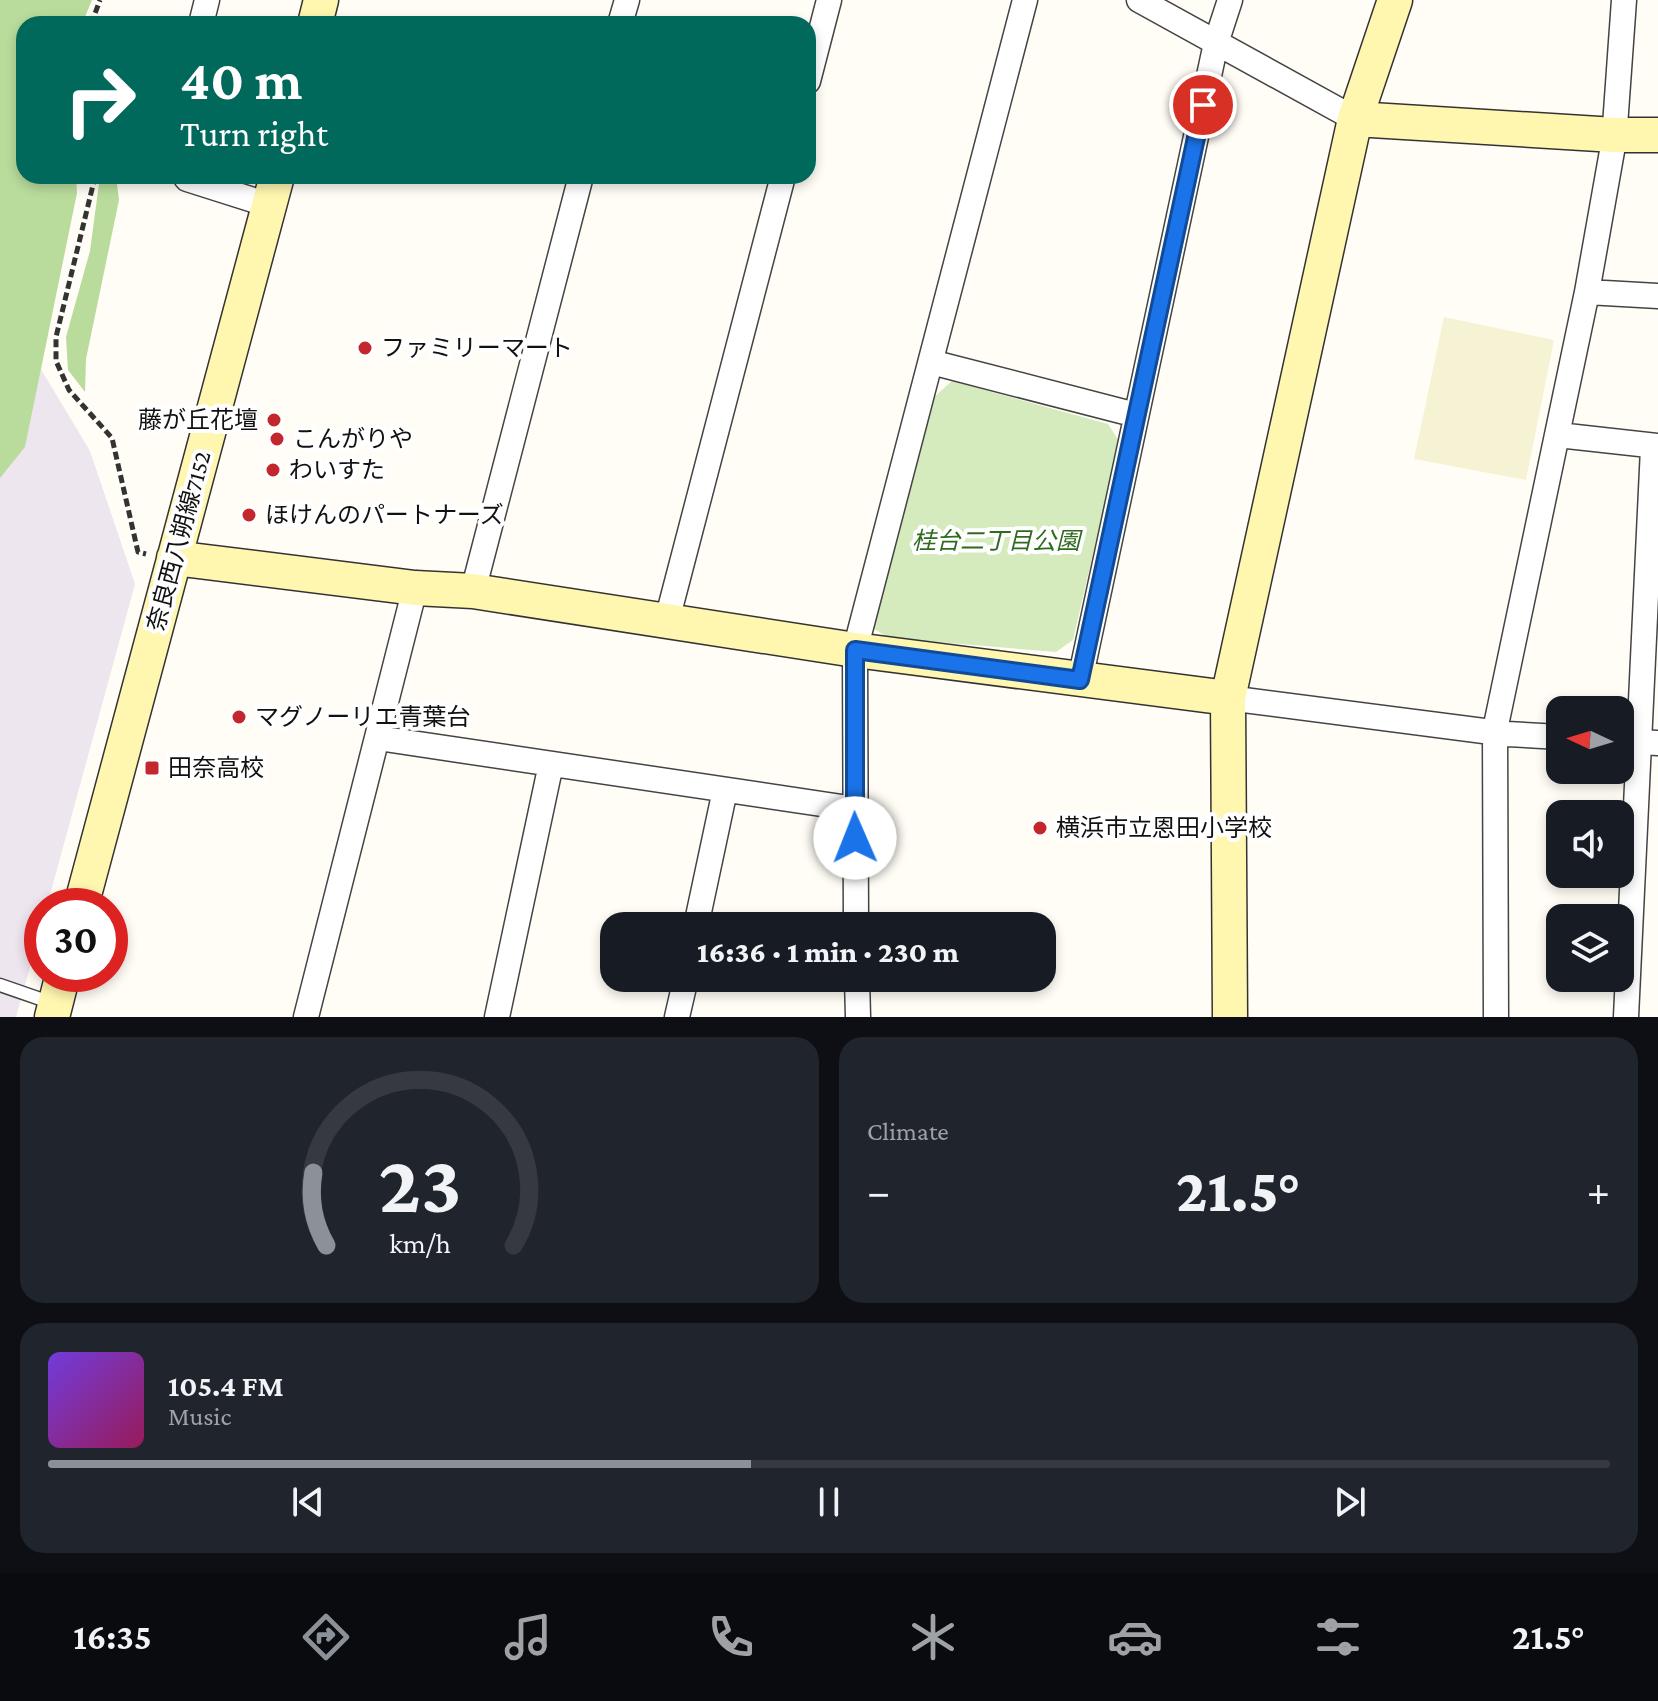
<!DOCTYPE html>
<meta charset="utf-8">
<style>
:root{--surface:#171b24;--page:#20242c;--text:#f1f3f6;--muted:#9ea1a6;--line:#363941;--accent:#8c9099}
body{margin:0;font-family:"Crimson Pro","Noto Sans JP",serif;background:var(--page);color:var(--text);height:100vh;display:flex;flex-direction:column;font-size:30px;white-space:nowrap}
*{box-sizing:border-box;margin:0}
p{font-size:26px;color:var(--muted)}
.icon{flex:none;width:44px;height:44px;fill:none;stroke:currentColor;stroke-width:2;stroke-linecap:round;stroke-linejoin:round}
.map{position:relative;height:1017px;overflow:hidden}
.details{display:flex;flex-direction:column;gap:20px;padding:20px;background:#0d0f14;flex:1}
.details>*{flex:none}
.top-card{position:absolute;left:16px;top:16px;width:800px;height:168px;border-radius:24px;box-shadow:0 4px 12px #0003;background:#00695c;color:#fff;overflow:hidden}
.needle{width:52px;rotate:274deg}
.buttons{position:absolute;left:1546px;top:696px;display:grid;gap:16px}
.buttons a{display:grid;place-items:center;width:88px;height:88px;border-radius:16px;background:var(--surface);box-shadow:0 4px 12px #0003;font-size:40px}
.speed{position:absolute;left:24px;top:888px;display:flex;gap:16px;font-size:40px;font-weight:700;text-align:center}
.speed>*{display:grid;place-content:center;width:104px;height:104px;border-radius:50%;background:var(--surface);box-shadow:0 4px 12px #0003;line-height:1}
.speed .limit{border:12px solid #d22;background:#fff;color:#111}
.pin{position:absolute;display:grid;place-items:center;width:68px;height:68px;color:#fff;margin:-34px;border:4px solid #fff;border-radius:50%;box-shadow:0 2px 8px #0007}
.me{position:absolute;width:88px;margin:-44px;rotate:359deg;stroke-linejoin:round;filter:drop-shadow(0 0 6px #0008)}
.turn{display:flex;align-items:center;gap:28px;height:168px;padding:0 32px;font-size:36px}
.turn .icon{width:104px;height:104px;stroke-width:2.5}
.turn b{display:block;font-size:56px;line-height:68px}
.big{font-size:60px;font-weight:800;line-height:1.1}
.details .tile{flex:1;display:flex;flex-direction:column;justify-content:center;gap:12px;min-width:0;padding:0 28px;border-radius:24px;background:var(--page)}
.details .dial{align-items:center;gap:0}
.dial svg{height:208px;overflow:visible;fill:none;stroke:var(--line);stroke-width:7;stroke-linecap:round;text-anchor:middle}
.dial text{fill:var(--text);stroke:none}
.song{display:flex;align-items:center;gap:24px}
.cover{width:96px;height:96px;border-radius:12px;background:linear-gradient(135deg,hsl(260 70% 55%),hsl(330 70% 35%))}
.played{height:8px;border-radius:4px;background:linear-gradient(90deg,var(--accent) 45%,var(--line) 45%)}
.keys{display:flex;justify-content:space-around;direction:ltr}
.heat{display:flex;justify-content:space-between;align-items:center;font-size:44px;direction:ltr}
.details .tiles{flex:1;display:grid;gap:20px;grid-template-columns:1fr 1fr}
.tile:last-child{grid-column:span 2}
.trip{position:absolute;left:600px;top:912px;width:456px;height:80px;border-radius:24px;background:var(--surface);box-shadow:0 4px 12px #0003;font-weight:800;line-height:80px;text-align:center}
.menu{display:flex;height:128px;justify-content:space-around;align-items:center;background:#090b0e;color:var(--muted)}
.menu .icon{width:56px;height:56px}
.menu .active{color:var(--accent)}
.menu b{font-size:36px;color:var(--text)}
.map>svg:first-child{display:block}
.industrial{fill:#eee6ef}
.farmland{fill:#f6f3d4}
.green{fill:#d5ebbd}
.forest{fill:#b9dc9c}
.lines{fill:none;stroke-linecap:round;stroke-linejoin:round}
.lane-casing{stroke:#444;stroke-width:15}
.street-casing{stroke:#444;stroke-width:27}
.secondary-casing{stroke:#333;stroke-width:37}
.path{stroke:#333;stroke-width:5;stroke-dasharray:8 4;stroke-linecap:butt}
.lane{stroke:#fff;stroke-width:12}
.street{stroke:#fff;stroke-width:24}
.secondary{stroke:#fff6b0;stroke-width:34}
.route-casing{stroke:#114b97;stroke-width:20}
.route{stroke:#1a73e8;stroke-width:14}
.poi-dot{fill:#c4262e;stroke:#fff;stroke-width:3}
.labels{text-anchor:middle;stroke-width:8;stroke-linejoin:round;paint-order:stroke}
.poi-label{font-size:24px;fill:#111;stroke:#fff;text-anchor:start}
.street-label{font-size:24px;fill:#111;stroke:#fff}
.park-label{font-size:24px;font-style:italic;fill:#2f6b1f;stroke:#fff}
</style>
<div class="map">
<svg width="1658" height="1017" viewBox="0 0 1658 1017">
<rect width="100%" height="100%" fill="#fffdf5"/>
<path class="industrial" d="M0,301L90,451L135,584L47,906H42V924L16,1017H0Z"/>
<path class="farmland" d="M1444,317L1554,340L1526,480L1414,459Z"/>
<path class="green" d="M952,381L1108,424L1119,441L1073,640L1056,652L889,638L871,627L934,397Z"/>
<path class="forest" d="M0,0H92L82,24H24V176H76L77,193L25,447L0,478Z
M100,176H116L119,200L86,359L85,392L68,370L66,337L90,251Z"/>
<g class="lines">
<defs>
<path id="lane" d="M0,985L52,1003"/>
<path id="street" d="M1139,0L1355,119
M201,24L207,0
M620,24L627,0
M808,81L829,0
M185,176L187,179L269,205
M1587,292L1658,296
M931,362L1136,415
M1558,435L1658,446
M473,591L581,176
M667,620L783,176
M1080,680L1216,43L1230,0
M1228,698L1507,734L1560,737
M378,738L855,809
M1620,741L1658,743
M696,926L725,790
M856,926L855,650L1025,0
M857,978L858,1017
M306,1017L415,588
M497,1017L551,764
M677,1017L686,978
M1496,1017L1495,730L1587,292L1614,140L1624,0
M1626,1017L1653,448"/>
<path id="secondary" d="M315,24L321,0
M1355,119L1615,135H1658
M174,558L415,588L473,591L855,650L1228,698
M81,906L277,176
M52,1017L63,974
M1230,1017L1228,698L1355,119L1395,0"/>
</defs>
<use href="#lane" class="lane-casing"/>
<use href="#street" class="street-casing"/>
<use href="#secondary" class="secondary-casing"/>
<path class="path" d="M91,24L100,0
M93,176L94,181L56,337V361L69,390L112,438L138,552L146,554"/>
<use href="#lane" class="lane"/>
<use href="#street" class="street"/>
<use href="#secondary" class="secondary"/>
</g>
<g class="lines">
<defs>
<path id="route" d="M855,838V650L1080,680L1203,105"/>
</defs>
<use href="#route" class="route-casing"/>
<use href="#route" class="route"/>
</g>
<g class="poi-dot">
<circle cx="365" cy="348" r="8"/>
<circle cx="274" cy="420" r="8"/>
<circle cx="277" cy="439" r="8"/>
<circle cx="273" cy="470" r="8"/>
<circle cx="249" cy="515" r="8"/>
<circle cx="239" cy="717" r="8"/>
<rect x="144" y="760" width="16" height="16" rx="4"/>
<circle cx="1040" cy="828" r="8"/>
</g>
<g class="labels">
<g class="poi-label">
<text x="381" y="356">ファミリーマート</text>
<text x="258" y="428" text-anchor="end">藤が丘花壇</text>
<text x="293" y="447">こんがりや</text>
<text x="289" y="478">わいすた</text>
<text x="265" y="523">ほけんのパートナーズ</text>
<text x="255" y="725">マグノーリエ青葉台</text>
<text x="168" y="776">田奈高校</text>
<text x="1056" y="836">横浜市立恩田小学校</text>
</g>
<g class="street-label">
<text transform="translate(179 541) rotate(-75)" y="8">奈良西八朔線7152</text>
</g>
<g class="park-label">
<text x="996" y="549">桂台二丁目公園</text>
</g>
</g>
</svg>
<div class="buttons">
<a><svg class="needle" viewBox="-14 -14 28 28"><path d="M0-13l5 13h-10z" fill="#e53935"/><path d="M0 13l5-13h-10z" fill="#9ea1a6"/></svg></a>
<a><svg class="icon" aria-label="sound" viewBox="0 0 24 24"><path d="M4 9h4l5-4v14l-5-4H4zM17 9q2 3 0 6"/></svg></a>
<a><svg class="icon" aria-label="layers" viewBox="0 0 24 24"><path d="M12 4l9 5-9 5-9-5zM3 14l9 5 9-5"/></svg></a>
</div>
<div class="speed"><div class="limit">30</div></div>
<div class="pin" style="left:1203px;top:105px;background:#d93025"><svg class="icon" aria-label="arrive" viewBox="0 0 24 24"><path d="M6 21V4h12l-3 4 3 4H6"/></svg></div>
<svg class="me" style="left:855px;top:838px" viewBox="-20 -20 40 40"><circle r="19" fill="#fff"/><path d="M0-13L10 11 0 6-10 11z" fill="#1a73e8"/></svg>
<div class="trip">16:36 · 1 min · 230 m</div>
<div class="top-card">
<div class="turn"><svg class="icon" aria-label="right" viewBox="0 0 24 24"><path d="M7 20v-9h11M14 6l5 5-5 5"/></svg><div><b>40 m</b>Turn right</div></div>
</div>
</div>
<section class="details">
<div class="tiles">
<div class="tile dial"><svg viewBox="0 0 100 80">
<path d="M14 69A42 42 0 1 1 86 69"/>
<path d="M14 69A42 42 0 0 1 9 41" stroke="#8c9099"/>
<text x="50" y="56" font-size="32" font-weight="700">23</text>
<text x="50" y="72" font-size="11">km/h</text>
</svg></div>
<div class="tile"><p>Climate</p>
<div class="heat"><a>−</a><b class="big">21.5°</b><a>+</a></div>
</div>
<div class="tile">
<div class="song"><i class="cover"></i><div><b>105.4 FM</b><p>Music</p></div></div>
<div class="played"></div>
<div class="keys"><svg class="icon" aria-label="previous" viewBox="0 0 24 24"><path d="M18 5L8 12l10 7zM5 5v14"/></svg><svg class="icon" aria-label="pause" viewBox="0 0 24 24"><path d="M8 5v14M16 5v14"/></svg><svg class="icon" aria-label="next" viewBox="0 0 24 24"><path d="M6 5l10 7-10 7zM19 5v14"/></svg></div>
</div>
</div>
</section>
<nav class="menu">
<b>16:35</b>
<svg class="icon active" aria-label="directions" viewBox="0 0 24 24"><path d="M12 3l9 9-9 9-9-9zM9 14v-3h6M13 9l2 2-2 2"/></svg>
<svg class="icon" aria-label="music" viewBox="0 0 24 24"><path d="M9 18V5l10-2v13"/><circle cx="6" cy="18" r="3"/><circle cx="16" cy="16" r="3"/></svg>
<svg class="icon" aria-label="phone" viewBox="0 0 24 24"><path d="M5 4h4l2 5-3 2q2 4 5 5l2-3 5 2v4C11 20 4 13 5 4z"/></svg>
<svg class="icon" aria-label="climate" viewBox="0 0 24 24"><path d="M12 3v18M4 7l16 10M4 17L20 7"/></svg>
<svg class="icon" aria-label="car" viewBox="0 0 24 24"><path d="M5 17H2v-5l4-1 3-4h7l3 4 3 1v5h-3M9 17h6M6 11h13"/><circle cx="7" cy="17" r="2"/><circle cx="17" cy="17" r="2"/></svg>
<svg class="icon" aria-label="filters" viewBox="0 0 24 24"><path d="M4 7h16M4 17h16"/><circle cx="9" cy="7" r="2"/><circle cx="15" cy="17" r="2"/></svg>
<b>21.5°</b>
</nav>
